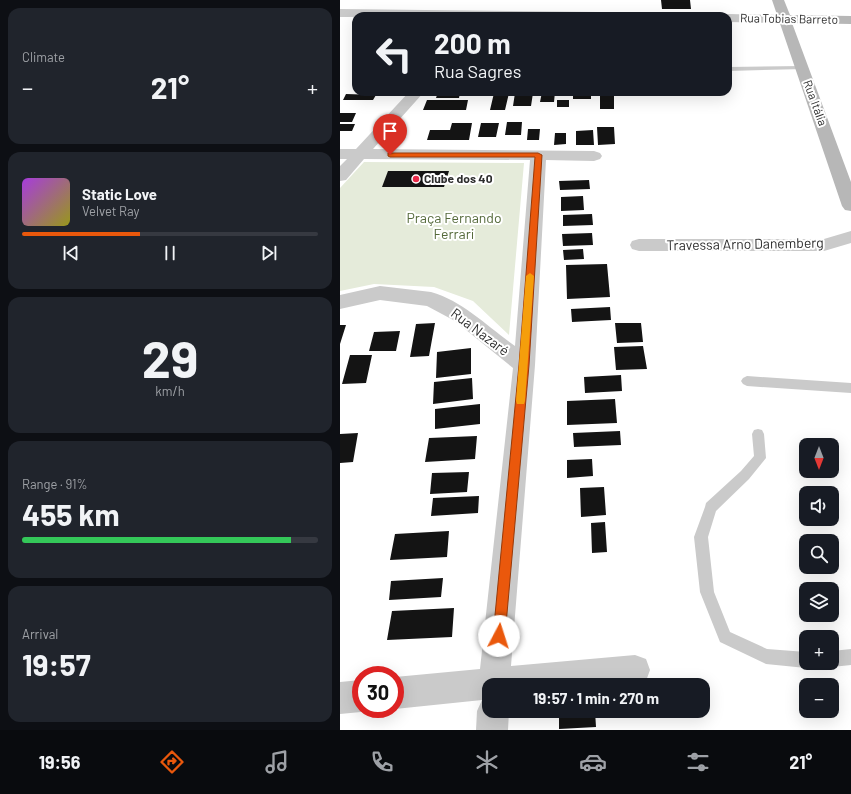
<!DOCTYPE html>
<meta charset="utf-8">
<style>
:root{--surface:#171b24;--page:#20242c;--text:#f1f3f6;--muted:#9ea1a6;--line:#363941;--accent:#ea580c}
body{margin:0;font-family:Barlow,sans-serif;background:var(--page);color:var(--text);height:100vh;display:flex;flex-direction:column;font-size:15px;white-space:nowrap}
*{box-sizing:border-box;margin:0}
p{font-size:13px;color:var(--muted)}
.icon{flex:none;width:22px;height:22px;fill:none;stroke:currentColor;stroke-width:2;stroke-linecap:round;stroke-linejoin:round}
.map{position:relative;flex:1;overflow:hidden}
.side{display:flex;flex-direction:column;gap:8px;padding:8px;background:#0d0f14;width:340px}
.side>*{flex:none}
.guide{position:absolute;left:12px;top:12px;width:380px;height:84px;border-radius:12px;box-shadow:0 4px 16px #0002;background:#171b24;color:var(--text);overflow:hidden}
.needle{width:26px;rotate:180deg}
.controls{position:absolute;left:459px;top:438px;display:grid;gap:8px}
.controls a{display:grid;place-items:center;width:40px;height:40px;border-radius:8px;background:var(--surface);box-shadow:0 4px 16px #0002;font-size:20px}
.speed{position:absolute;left:12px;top:666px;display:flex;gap:8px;font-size:20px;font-weight:700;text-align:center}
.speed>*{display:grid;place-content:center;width:52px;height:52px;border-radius:50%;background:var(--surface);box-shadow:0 4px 16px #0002;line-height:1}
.speed .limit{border:6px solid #d22;background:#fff;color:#111}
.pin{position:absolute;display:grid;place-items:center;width:34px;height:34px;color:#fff;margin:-41px -17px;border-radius:50% 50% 50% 0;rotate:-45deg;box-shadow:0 0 4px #0007}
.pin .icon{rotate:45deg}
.me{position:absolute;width:44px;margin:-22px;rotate:5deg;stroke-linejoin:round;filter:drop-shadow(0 0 3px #0008)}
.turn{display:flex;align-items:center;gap:14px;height:84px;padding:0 16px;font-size:18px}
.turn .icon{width:52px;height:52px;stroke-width:2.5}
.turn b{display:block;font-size:28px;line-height:34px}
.big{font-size:30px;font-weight:700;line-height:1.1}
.side .widget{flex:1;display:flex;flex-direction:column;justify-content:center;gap:6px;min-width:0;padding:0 14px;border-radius:12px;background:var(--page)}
.side .dial{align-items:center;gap:0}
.dial b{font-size:52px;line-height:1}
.song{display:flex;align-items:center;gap:12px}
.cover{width:48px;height:48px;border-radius:6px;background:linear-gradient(135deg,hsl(280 70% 55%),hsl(60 70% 35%))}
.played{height:4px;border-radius:2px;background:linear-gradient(90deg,var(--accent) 40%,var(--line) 40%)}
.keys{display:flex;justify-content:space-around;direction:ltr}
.heat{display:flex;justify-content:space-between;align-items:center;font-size:22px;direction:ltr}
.charge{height:6px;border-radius:3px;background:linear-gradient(90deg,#34c759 91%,var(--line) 0)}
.trip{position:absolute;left:142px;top:678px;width:228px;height:40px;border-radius:12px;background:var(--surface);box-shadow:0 4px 16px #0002;font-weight:700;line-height:40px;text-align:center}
.tab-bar{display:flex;height:64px;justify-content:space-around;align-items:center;background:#090b0e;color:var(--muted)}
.tab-bar .icon{width:28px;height:28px}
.tab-bar .on{color:var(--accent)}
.tab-bar b{font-size:18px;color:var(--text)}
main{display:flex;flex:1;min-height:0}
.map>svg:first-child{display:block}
.green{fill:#e5ebda}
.building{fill:#141414}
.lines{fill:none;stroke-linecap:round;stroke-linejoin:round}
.lane{fill:#cacaca;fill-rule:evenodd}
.street{fill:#cacaca;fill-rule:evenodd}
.secondary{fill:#b7b7b7;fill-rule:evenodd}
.route{fill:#ea580c;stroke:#983908}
.slow{fill:#f59e0b}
.poi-dot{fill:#e92a49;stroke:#fff;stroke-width:1.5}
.labels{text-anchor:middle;stroke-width:4;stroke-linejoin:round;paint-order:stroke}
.far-street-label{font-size:12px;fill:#2d2d2d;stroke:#fff}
.far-poi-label{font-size:12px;font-weight:bold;fill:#2d2d2d;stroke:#fff;text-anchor:start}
.park-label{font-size:14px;fill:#54693a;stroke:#fff}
.street-label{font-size:14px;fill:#2d2d2d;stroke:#fff}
</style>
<main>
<section class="side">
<div class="widget"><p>Climate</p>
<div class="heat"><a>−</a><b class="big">21°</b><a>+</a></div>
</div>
<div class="widget">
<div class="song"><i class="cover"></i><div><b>Static Love</b><p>Velvet Ray</p></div></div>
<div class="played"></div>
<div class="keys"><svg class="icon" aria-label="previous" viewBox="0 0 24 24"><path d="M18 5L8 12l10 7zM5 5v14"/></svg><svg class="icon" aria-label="pause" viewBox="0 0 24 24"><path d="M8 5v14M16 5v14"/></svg><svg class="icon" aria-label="next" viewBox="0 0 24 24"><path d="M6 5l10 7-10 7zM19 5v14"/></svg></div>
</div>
<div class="widget dial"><b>29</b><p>km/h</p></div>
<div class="widget"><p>Range · 91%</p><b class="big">455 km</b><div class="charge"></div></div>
<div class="widget"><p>Arrival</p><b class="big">19:57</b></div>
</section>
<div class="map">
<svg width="511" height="730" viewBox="0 0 511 730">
<rect width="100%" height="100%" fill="#fff"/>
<path class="green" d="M24,162L184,163L169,335L133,301L94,287L34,284L0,291V188Z"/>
<path class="building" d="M321,0H350L351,9H322Z
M98,92L120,93L119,98H96Z
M202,92H215L214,102H200Z
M233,92H251V99H233Z
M154,93H169L165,110H150Z
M175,93H193L191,106H173Z
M6,94L36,95L33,100H3Z
M260,94H274V109H260Z
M87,100H128L126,110H83Z
M217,100H229V107H217Z
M0,113H16L12,122H0Z
M167,122H182L181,135H165Z
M112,123H132L129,140H87L90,130H110Z
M141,123H159L156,137H138Z
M0,124H15L12,131H0Z
M257,127H274L275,144L258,145Z
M188,129H200L199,140H187Z
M253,130L254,145H236V131Z
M215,133H226V144L214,145Z
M48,171H109L104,187H42Z
M249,180L250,189L220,190L219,181Z
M243,196L244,210L221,211V197Z
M252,214L253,225L223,226V215Z
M252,233L253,245L223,246L222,234Z
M243,249L244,259L224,260L223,250Z
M267,264L270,297L227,299L226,265Z
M270,307L271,320L232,322L231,309Z
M95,323L89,356L70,357L76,324Z
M275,323H301L303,342L277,343Z
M0,325H6L0,344Z
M60,331L56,351H29L34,332Z
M303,346L307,369L276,370L274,347Z
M131,348V374L96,378L97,352Z
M10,355H32L26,383L2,384Z
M281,375L282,391L245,393L244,377Z
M132,378L133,399L93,404L94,382Z
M275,399L277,423L227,425V401Z
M140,404V424L95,429V409Z
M280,431L281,445L234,447L233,433Z
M18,433L13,462L0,463V434Z
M137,436L135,459L85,462L89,438Z
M252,459L253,476L227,478V460Z
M129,472L127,492L90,494L92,473Z
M264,487L266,515L241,517L240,488Z
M139,496L138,513L91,516L93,498Z
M265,522L267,552L252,553L251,523Z
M109,531L107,557L50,560L55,534Z
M103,578L101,597L49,600L51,581Z
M114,608L112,637L47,640L52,611Z
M219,711H255L256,727L219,729Z"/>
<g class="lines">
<path class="lane" d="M462,66L465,68L464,69L388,71V67Z
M407,376L511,383V393L407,386L403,384L401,381L403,378Z
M418,429L422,430L424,434L426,458L409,479L376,511L368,537L374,592L390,632L427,649L466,652V663H472L471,665L466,668L426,664L380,642L360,592L354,537L365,507L366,503L401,471L414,456L412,434L414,430Z
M511,649V665L492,667L487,664L486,663H492V651Z"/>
<path class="street" d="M0,9L260,12L264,13L266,16L0,17Z
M388,14L445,15L449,16L451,19L449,22L445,23L388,22V16H383Z
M69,92H84L33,149L254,151L260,153L262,156L260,159L254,161L206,160L195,365L171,666L295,655L306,659L310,670L306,681L296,685H149V711H169L168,730H136L137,711L142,700L55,709V677L140,669L173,368L115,321L87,306L40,300L0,309V295L40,286L91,292C123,301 148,327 175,346L190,160L24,159L6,180L0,181V166L7,159H0V149H16Z
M511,231V243L484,251H299L292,249L290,245L292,241L299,239H484Z
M21,680V709H27L21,712L0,714V682Z"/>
<path class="secondary" d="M432,0H444L450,15L511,16V24L452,23L511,182V211L505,210L502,206Z"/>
</g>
<path class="route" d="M48,153H198L202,155L189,365L165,636L163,640L159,642L155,640L153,636L179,365L195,157H50L48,156Z"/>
<path class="slow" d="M190,273L194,276L185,401L184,404H177L176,401L186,276Z"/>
<circle class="poi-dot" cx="76" cy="179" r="4"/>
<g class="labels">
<g class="far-street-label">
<text transform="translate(449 19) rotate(1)" y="4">Rua Tobias Barreto</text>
<text transform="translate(475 103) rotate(70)" y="4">Rua Itália</text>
</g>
<g class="far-poi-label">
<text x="84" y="183">Clube dos 40</text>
</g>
<g class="park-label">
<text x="114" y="223">Praça Fernando<tspan x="114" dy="16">Ferrari</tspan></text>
</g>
<g class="street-label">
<text transform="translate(405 244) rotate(-1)" y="5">Travessa Arno Danemberg</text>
<text transform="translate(140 332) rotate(37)" y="5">Rua Nazaré</text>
</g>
</g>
</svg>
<div class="controls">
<a><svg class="needle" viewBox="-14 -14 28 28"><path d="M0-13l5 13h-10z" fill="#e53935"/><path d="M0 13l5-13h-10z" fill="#9ea1a6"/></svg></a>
<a><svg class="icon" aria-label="sound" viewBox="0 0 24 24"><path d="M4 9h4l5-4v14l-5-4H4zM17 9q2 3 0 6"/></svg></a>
<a><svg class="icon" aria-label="search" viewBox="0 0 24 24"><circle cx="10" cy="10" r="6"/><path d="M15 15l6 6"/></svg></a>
<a><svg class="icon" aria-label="layers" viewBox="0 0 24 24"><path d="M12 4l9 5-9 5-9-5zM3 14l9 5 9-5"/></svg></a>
<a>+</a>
<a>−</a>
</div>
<div class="speed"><div class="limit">30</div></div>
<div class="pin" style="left:50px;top:155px;background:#d93025"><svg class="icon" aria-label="arrive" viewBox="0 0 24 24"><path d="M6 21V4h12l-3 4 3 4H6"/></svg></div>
<svg class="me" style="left:159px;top:636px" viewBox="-20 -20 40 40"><circle r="19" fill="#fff"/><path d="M0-13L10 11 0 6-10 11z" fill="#ea580c"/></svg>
<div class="trip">19:57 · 1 min · 270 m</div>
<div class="guide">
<div class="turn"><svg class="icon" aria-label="left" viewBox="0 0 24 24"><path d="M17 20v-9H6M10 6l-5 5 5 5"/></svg><div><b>200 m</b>Rua Sagres</div></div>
</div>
</div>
</main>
<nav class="tab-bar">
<b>19:56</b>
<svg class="icon on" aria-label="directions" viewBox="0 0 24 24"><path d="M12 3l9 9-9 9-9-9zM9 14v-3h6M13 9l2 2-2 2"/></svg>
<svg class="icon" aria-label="music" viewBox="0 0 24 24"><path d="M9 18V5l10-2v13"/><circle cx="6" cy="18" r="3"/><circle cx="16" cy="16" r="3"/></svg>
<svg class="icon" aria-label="phone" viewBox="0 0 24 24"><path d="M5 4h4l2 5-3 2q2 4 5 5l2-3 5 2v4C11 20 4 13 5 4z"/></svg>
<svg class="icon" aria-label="climate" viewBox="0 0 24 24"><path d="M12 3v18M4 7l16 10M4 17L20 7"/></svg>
<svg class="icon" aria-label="car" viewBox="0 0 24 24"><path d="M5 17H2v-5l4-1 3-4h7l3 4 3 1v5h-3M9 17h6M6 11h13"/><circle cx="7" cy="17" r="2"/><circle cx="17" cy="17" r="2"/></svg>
<svg class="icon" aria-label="filters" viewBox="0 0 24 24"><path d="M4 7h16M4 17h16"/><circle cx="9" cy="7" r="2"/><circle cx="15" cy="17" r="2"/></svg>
<b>21°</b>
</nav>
